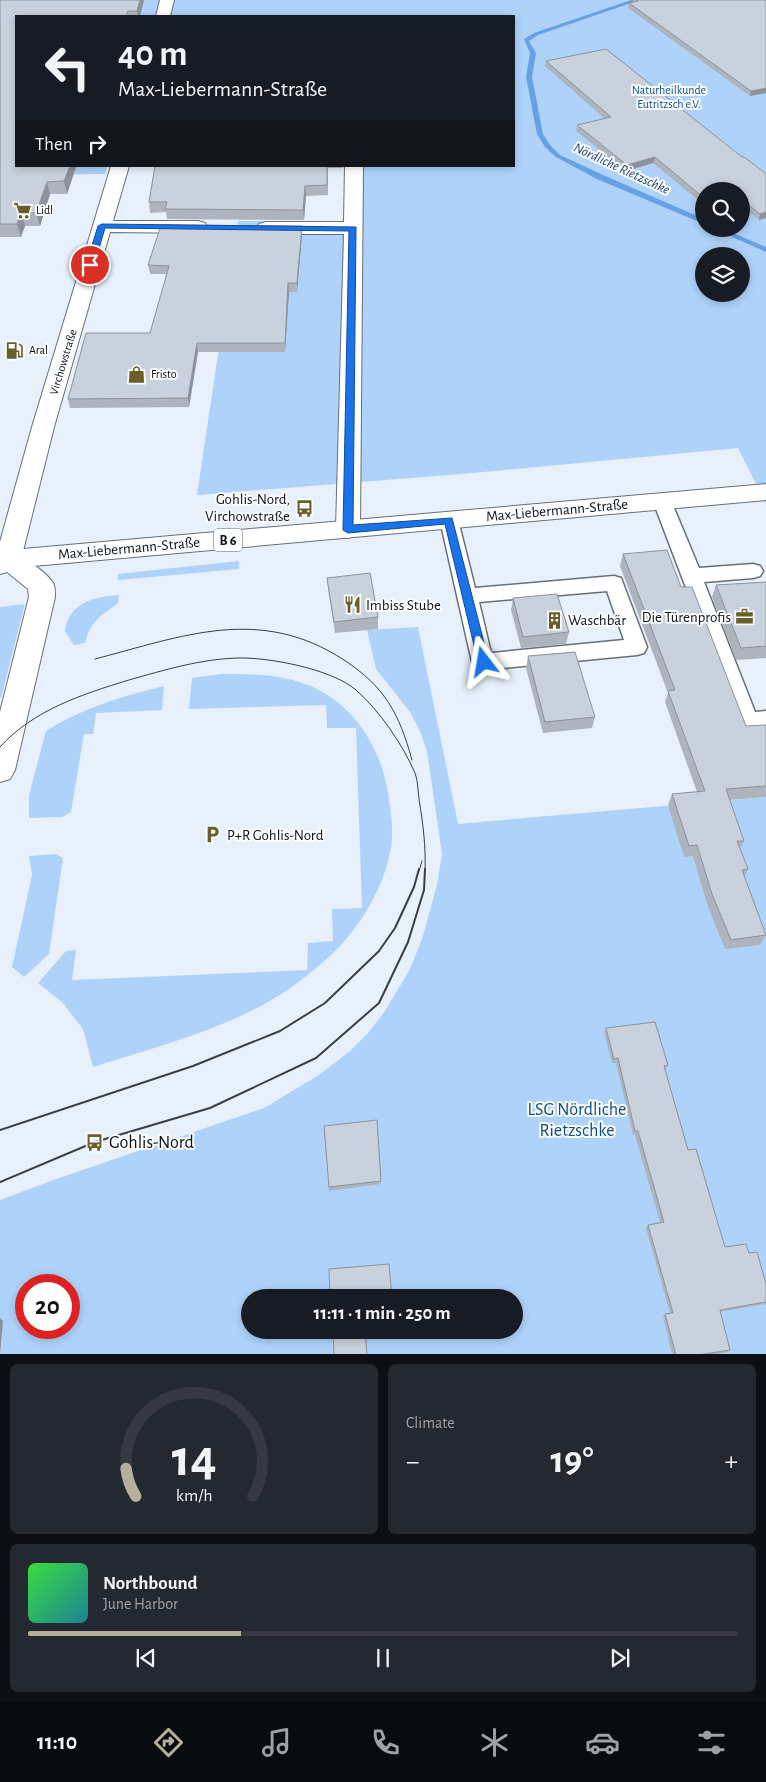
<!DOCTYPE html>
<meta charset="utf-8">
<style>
:root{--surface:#171b24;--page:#242831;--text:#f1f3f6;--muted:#9ea1a6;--line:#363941;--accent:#b4b09b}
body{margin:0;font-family:"Alegreya Sans",sans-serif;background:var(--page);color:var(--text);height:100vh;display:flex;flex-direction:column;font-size:19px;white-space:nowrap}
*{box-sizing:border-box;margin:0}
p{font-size:16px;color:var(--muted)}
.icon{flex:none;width:28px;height:28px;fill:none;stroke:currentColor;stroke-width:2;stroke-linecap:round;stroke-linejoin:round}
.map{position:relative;height:1354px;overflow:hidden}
.drawer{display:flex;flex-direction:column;gap:10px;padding:10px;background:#0d0f14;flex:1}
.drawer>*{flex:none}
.guide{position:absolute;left:15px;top:15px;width:500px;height:152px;border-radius:0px;box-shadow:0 2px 8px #0003;background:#171b24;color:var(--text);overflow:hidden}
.controls{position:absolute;left:695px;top:182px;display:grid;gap:10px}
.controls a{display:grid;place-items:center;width:55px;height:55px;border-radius:50%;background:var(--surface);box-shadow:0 2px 8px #0003;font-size:25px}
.speed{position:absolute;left:15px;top:1274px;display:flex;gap:10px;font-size:25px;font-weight:700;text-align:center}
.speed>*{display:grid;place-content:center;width:65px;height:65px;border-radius:50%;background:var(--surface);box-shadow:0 2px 8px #0003;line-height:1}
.speed .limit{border:8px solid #d22;background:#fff;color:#111}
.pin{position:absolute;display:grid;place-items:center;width:42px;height:42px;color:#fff;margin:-21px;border:2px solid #fff;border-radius:50%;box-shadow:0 1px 5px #0007}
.me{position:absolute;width:55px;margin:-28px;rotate:346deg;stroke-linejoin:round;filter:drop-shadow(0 0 4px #0008)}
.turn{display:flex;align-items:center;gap:18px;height:105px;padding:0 20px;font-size:22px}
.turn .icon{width:65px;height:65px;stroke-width:2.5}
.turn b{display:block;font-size:35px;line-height:42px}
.then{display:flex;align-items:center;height:48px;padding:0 20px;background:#0003;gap:10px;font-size:19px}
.big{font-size:38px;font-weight:700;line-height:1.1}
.drawer .widget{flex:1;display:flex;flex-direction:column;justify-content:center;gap:8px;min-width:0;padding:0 18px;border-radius:8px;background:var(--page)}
.drawer .dial{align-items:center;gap:0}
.dial svg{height:130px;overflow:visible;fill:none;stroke:var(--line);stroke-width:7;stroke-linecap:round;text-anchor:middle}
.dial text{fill:var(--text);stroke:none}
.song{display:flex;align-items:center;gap:15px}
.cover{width:60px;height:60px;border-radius:8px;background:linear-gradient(135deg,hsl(120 70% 55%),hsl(190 70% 35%))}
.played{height:5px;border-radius:2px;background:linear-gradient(90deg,var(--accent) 30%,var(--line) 30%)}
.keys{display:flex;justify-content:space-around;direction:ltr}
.heat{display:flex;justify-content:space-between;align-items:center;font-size:28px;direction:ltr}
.drawer .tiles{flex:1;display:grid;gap:10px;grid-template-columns:1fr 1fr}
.widget:last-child{grid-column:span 2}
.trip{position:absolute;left:241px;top:1289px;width:282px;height:50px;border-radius:25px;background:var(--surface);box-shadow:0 2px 8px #0003;font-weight:700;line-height:50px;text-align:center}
.tabs{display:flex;height:80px;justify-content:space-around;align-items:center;background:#090b0e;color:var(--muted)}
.tabs .icon{width:35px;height:35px}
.tabs .active{color:var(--accent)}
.tabs b{font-size:22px;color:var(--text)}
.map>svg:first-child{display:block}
.green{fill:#afd2fa;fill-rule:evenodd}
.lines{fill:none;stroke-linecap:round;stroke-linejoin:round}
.stream{fill:#65a1e4;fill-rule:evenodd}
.service-casing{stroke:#676f78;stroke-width:3}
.minor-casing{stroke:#676f78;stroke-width:2}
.secondary-casing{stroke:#676f78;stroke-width:2}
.primary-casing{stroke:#676f78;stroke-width:2}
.service{fill:#fff;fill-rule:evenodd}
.minor{fill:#fff;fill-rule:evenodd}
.secondary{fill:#fff;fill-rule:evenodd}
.primary{fill:#fff;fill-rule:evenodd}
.tram-far1{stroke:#3a3f44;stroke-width:1}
.tram{stroke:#3a3f44;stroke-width:2}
.wall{fill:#adb4bd}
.shaded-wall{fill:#8d929a}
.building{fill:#c9d1dc;stroke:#8d929a}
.route{fill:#1a73e8;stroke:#114b97}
.labels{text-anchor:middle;stroke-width:4;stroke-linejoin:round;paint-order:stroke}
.far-park-label{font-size:12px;fill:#0b4c89;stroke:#fbfdff}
.far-poi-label{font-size:12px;fill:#0d1014;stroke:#fbfdff;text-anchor:start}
.far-street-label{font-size:12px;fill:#0d1014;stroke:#fbfdff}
.far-water-label{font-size:14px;font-style:italic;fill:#113b67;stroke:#fbfdff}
.shield{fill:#fbfdff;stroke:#54575a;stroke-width:1}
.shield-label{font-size:14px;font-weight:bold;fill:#0d1014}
.poi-label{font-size:15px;fill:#0d1014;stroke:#fbfdff;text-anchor:start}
.street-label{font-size:15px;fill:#0d1014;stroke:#fbfdff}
.near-park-label{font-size:18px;fill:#0b4c89;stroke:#fbfdff}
.near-poi-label{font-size:18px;fill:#0d1014;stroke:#fbfdff;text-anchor:start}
</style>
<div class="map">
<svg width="766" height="1355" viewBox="0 0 766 1355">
<rect width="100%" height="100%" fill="#e7f0fb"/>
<path class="green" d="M0,0H766V504L738,448L473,473L197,495L238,221H363V166H514V16H16V166H107L105,174L0,175ZM704,191H741V229H704ZM704,256H741V294H704Z
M239,561V569L118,580V574Z
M119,595L118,603C100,617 91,620 85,643L74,645L65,631C69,602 94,597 119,595Z
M25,604L1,698H0V607Z
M418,627L458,824L766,797V1354L0,1355V1200L59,1178L264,1108L319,1075L350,1051L368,1033L385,1011L410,969L422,939L437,885L442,854L427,751L420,731L410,712L376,669L367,630ZM26,1285H69V1328H26ZM250,1298H515V1330H250Z
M221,674C254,674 286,674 317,689C362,712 385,758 390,806C392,819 393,834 391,847C385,886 360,928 331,955C310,974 286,993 261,1006C208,1034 149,1049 93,1067L83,1029L62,1002L38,983L66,951L76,950L72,980L307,970L308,943L333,941L332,909L362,908L356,728H327L326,705L189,709L192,678Z
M164,686L162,710L96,713L93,734H84L71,812L62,817L29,818V795L46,731C82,708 123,696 164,686Z
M56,854L63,858L49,954L24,977L12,967L32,875L29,856Z"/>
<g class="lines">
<path class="stream" d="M631,0H640L538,35L529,41L536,53L532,77L543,134L550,145L560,155L603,175L704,219V224L597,179L556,157L545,147L537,134L526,77L530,53L524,39L534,33Z
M714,229H724L766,247V252Z"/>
<defs>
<path id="service" d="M662,495L669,497L671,501L699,568L753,564L760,566L763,571L760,576L753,578L704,582L755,712L766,711V729L748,731L740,728L737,722L653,501L655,497Z
M449,514L456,515L458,520L475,588L614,576L621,578L647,647L644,653L637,655L483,670L476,668L472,662L440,520L442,515ZM607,591L624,640L491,653L479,602Z"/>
<path id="minor" d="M160,0H174L170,16H156Z
M111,166H129L113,221H198L205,223L207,227L205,231L198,233L110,232L54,427L21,559L17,565L8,568L0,566V542L32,427Z
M345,166H363L360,529L357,535L348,538L339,535L336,529L344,234H266L259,232L257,228L259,224L266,222H344Z"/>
<path id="secondary" d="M8,550C19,553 50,574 54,585C55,588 55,593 55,597L15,770L10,779L0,782V712L29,597L28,589L7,572L0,574V552Z"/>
<path id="primary" d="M766,484V500L0,569V551Z"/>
</defs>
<use href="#service" class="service-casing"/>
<use href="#minor" class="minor-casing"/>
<use href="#secondary" class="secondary-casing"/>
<use href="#primary" class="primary-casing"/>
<use href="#service" class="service"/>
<use href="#minor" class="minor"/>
<use href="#secondary" class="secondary"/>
<use href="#primary" class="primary"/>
<path class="tram-far1" d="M95,659C183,636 260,605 344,660C385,687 399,713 412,760
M0,747C33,710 83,694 129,680C164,670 201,659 237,658C268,657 332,669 356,690C379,710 403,745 415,773C418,781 418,791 419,799C423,824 426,846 425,871
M419,871L422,861"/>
<path class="tram" d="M0,1130L193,1066L280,1031L325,1003L379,951L395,928L414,887L419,869
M0,1182L95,1142L210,1108L316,1058L379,1003L408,942L424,890L425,869"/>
</g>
<path class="wall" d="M0,0H144L140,16H16V166H84V167H76L67,194H50L40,226H25L21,237H0Z
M633,0H766V93L750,96L628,8L629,3L633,2Z
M546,61L742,157L766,174V218L759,220L741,206V191H704V205L653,163L626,171L576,131L577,125L605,119L545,66Z
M155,166H344L343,168H328V195L306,196L304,220L167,219L166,212L150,213L149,202Z
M302,235L297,292H289L285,352H198L189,407L70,408L68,399L150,333L167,274H150L148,265Z
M623,554L681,587L746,726L766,725V797L729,800L744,841L740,848L748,869L744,877L766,935L760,945L725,949L707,904L693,856L684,857L668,805L672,794L697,792L665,702L668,693L620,566Z
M327,578L378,617V629L335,633L328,589Z
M766,582V658L736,660L712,597L716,585Z
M513,598L569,632L566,644L521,648L511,610Z
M528,656L595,717L592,728L543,733L526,668Z
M606,1028L668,1065L665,1070L688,1150L725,1247L749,1253L766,1284V1304L720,1312L730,1350L727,1352L711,1355H672L663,1316L665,1314L670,1313L646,1228L648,1225L660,1222L635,1135H633L616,1063H612L604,1032Z
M377,1120L381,1184L329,1191L324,1126Z"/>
<path class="shaded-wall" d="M140,0H144L140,16H138L137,11Z
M766,88V93L750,96L751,91Z
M655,157L653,163L626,171L627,165Z
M70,166H76V167L67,194L64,181Z
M47,182L50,194L40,226L36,213Z
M305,186L306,196L304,220L303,210Z
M766,212V218L759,220L760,214Z
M21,213L25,226L21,237L17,224Z
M302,226V235L297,292V283Z
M288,283L289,292L285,352V343Z
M197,343L198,352L189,407L188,398Z
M0,1318L3,1321L0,1355Z"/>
<path class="building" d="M0,0H140L137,11H128L126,16H16V166H70L64,181L47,182L36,213H21L17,224H0Z
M636,0H766V88L751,91L629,3L638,1Z
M606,49L742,157H744L766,174V212L760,214L741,199V191H704V198L655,157L627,165L577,125L611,117L546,61Z
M155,166H327V185L305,186L303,210L165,209L167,202H149Z
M161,225L302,226L297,283H288L285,343H197L188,398L68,399L86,333H150L169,266L148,265Z
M667,550L681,587H692L746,726L766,725V786L726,789L744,841H737L748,869L742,870L766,935L731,940L712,894L697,845L689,846L672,794L705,791L668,691L675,690L623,554Z
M370,573L378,617L334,622L327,578Z
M766,582V646L741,648L716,585Z
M557,594L569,632L523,637L513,598Z
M575,652L595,717L545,722L528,656Z
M655,1022L668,1065L664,1066L688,1150L696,1149L725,1247L746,1244L749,1253L757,1252L766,1284V1302L720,1310L730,1350L698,1355H676L665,1314L673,1313L648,1225L664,1222L638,1131H635L618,1058L614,1059L606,1028Z
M377,1120L381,1181L329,1187L324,1126Z
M389,1264L392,1298H330L329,1269Z
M333,1330H365L367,1355H334Z"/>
<path class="route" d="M102,224L356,227L353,525L452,518L489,662L487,665H480L478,662L445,524L348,533L343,530L349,231L105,228L94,265L87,267L86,265L98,226Z"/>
<defs>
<symbol id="supermarket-bare" viewBox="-9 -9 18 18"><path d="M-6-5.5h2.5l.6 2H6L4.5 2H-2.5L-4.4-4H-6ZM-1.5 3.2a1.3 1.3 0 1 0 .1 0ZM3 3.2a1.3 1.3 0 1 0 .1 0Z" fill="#6a5e2b" stroke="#fbfdff" stroke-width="2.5" paint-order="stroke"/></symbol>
<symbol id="fuel-bare" viewBox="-9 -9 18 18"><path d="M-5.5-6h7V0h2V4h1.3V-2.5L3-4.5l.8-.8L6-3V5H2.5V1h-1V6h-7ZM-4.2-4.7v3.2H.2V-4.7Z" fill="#6a5e2b" stroke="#fbfdff" stroke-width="2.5" paint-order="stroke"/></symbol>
<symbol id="shop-bare" viewBox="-9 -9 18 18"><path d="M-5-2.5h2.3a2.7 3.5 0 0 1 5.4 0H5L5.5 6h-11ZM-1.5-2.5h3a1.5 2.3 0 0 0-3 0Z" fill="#6a5e2b" stroke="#fbfdff" stroke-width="2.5" paint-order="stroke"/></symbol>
<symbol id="bus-bare" viewBox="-9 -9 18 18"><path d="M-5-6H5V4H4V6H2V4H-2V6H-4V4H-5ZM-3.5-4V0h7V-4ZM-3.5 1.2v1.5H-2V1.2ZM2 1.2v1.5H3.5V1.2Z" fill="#6a5e2b" stroke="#fbfdff" stroke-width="2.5" paint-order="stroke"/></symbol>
<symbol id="restaurant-bare" viewBox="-9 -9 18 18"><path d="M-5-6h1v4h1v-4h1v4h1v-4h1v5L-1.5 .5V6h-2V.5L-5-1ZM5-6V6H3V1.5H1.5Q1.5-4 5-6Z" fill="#6a5e2b" stroke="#fbfdff" stroke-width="2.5" paint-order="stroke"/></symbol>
<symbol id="office-bare" viewBox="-9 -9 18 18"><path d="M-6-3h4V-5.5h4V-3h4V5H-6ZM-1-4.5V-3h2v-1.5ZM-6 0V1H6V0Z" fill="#6a5e2b" stroke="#fbfdff" stroke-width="2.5" paint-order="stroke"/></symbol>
<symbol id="building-bare" viewBox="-9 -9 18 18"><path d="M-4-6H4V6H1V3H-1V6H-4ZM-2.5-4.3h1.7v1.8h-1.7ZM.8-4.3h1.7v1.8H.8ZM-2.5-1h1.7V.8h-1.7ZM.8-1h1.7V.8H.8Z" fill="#6a5e2b" stroke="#fbfdff" stroke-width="2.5" paint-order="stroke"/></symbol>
<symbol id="parking-bare" viewBox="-9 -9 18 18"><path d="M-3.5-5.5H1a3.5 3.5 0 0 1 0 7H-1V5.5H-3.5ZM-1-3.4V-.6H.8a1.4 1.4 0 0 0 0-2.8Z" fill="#6a5e2b" stroke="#fbfdff" stroke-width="2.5" paint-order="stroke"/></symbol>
</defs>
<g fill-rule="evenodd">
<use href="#supermarket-bare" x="10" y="198" width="25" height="25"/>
<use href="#fuel-bare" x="2" y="338" width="25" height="25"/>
<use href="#shop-bare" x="124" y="362" width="25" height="25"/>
<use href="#bus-bare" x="292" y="496" width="25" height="25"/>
<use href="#restaurant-bare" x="340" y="592" width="25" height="25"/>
<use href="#office-bare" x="732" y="604" width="25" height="25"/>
<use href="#building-bare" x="542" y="608" width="25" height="25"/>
<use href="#parking-bare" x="200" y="822" width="25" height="25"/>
<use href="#bus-bare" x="82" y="1130" width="25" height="25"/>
</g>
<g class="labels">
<g class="far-park-label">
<text x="669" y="94">Naturheilkunde<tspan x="669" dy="14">Eutritzsch e.V.</tspan></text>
</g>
<g class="far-poi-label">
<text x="36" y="214">Lidl</text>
<text x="29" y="354">Aral</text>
<text x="151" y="378">Fristo</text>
</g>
<g class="far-street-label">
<text transform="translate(63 362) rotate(-73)" y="4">Virchowstraße</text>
</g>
<g class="far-water-label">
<text transform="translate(622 168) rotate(25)" y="5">Nördliche Rietzschke</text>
</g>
<rect class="shield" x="214" y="528.5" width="28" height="23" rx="4"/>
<g class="shield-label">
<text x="228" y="545">B 6</text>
</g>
<g class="poi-label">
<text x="290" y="504" text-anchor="end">Gohlis-Nord,<tspan x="290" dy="17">Virchowstraße</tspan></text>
<text x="366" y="610">Imbiss Stube</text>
<text x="731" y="622" text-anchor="end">Die Türenprofis</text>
<text x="568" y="625">Waschbär</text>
<text x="227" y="840">P+R Gohlis-Nord</text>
</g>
<g class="street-label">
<text transform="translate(557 510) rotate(-5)" y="5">Max-Liebermann-Straße</text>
<text transform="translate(129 548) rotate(-5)" y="5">Max-Liebermann-Straße</text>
</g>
<g class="near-park-label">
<text x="577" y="1115">LSG Nördliche<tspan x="577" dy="21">Rietzschke</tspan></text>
</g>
<g class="near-poi-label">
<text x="109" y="1148">Gohlis-Nord</text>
</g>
</g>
</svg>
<div class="controls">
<a><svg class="icon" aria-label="search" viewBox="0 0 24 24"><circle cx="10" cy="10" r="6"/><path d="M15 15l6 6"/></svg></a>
<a><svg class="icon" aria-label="layers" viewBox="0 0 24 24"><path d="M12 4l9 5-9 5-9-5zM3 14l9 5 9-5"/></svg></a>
</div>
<div class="speed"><div class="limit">20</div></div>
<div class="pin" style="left:90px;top:265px;background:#d93025"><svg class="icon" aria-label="arrive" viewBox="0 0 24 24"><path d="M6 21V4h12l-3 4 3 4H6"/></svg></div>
<svg class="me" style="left:484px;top:662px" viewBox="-20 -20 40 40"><path d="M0-17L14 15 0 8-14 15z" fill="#1a73e8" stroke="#fff" stroke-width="4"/></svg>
<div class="trip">11:11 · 1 min · 250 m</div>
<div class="guide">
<div class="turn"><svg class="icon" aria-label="left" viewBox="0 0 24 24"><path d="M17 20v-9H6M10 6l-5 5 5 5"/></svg><div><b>40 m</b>Max-Liebermann-Straße</div></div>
<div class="then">Then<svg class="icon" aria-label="right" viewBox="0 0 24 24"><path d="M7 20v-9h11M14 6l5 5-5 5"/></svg></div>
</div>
</div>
<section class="drawer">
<div class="tiles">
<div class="widget dial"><svg viewBox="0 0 100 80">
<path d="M14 69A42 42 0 1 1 86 69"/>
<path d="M14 69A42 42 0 0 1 8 52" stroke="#b4b09b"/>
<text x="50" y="56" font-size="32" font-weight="700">14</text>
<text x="50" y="72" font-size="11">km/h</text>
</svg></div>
<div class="widget"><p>Climate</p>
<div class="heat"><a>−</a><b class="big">19°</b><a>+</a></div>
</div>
<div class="widget">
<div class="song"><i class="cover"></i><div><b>Northbound</b><p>June Harbor</p></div></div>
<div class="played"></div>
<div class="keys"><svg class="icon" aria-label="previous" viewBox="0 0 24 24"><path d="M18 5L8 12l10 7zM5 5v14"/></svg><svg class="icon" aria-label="pause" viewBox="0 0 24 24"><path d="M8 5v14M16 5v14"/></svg><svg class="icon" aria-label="next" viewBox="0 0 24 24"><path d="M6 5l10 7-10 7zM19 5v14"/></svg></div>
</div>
</div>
</section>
<nav class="tabs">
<b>11:10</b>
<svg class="icon active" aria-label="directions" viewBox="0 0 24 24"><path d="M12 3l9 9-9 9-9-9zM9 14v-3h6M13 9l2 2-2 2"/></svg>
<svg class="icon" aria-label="music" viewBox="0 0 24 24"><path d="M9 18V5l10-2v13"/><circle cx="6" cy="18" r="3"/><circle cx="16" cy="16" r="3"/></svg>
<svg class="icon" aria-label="phone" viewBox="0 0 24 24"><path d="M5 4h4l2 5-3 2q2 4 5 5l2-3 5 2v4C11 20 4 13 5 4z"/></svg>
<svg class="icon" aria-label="climate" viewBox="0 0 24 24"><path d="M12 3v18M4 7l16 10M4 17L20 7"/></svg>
<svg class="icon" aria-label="car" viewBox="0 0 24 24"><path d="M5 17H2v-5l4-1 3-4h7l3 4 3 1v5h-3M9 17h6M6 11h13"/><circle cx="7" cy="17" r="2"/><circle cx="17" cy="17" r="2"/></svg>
<svg class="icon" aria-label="filters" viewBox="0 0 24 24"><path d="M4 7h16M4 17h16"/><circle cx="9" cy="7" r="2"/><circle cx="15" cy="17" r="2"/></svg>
</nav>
